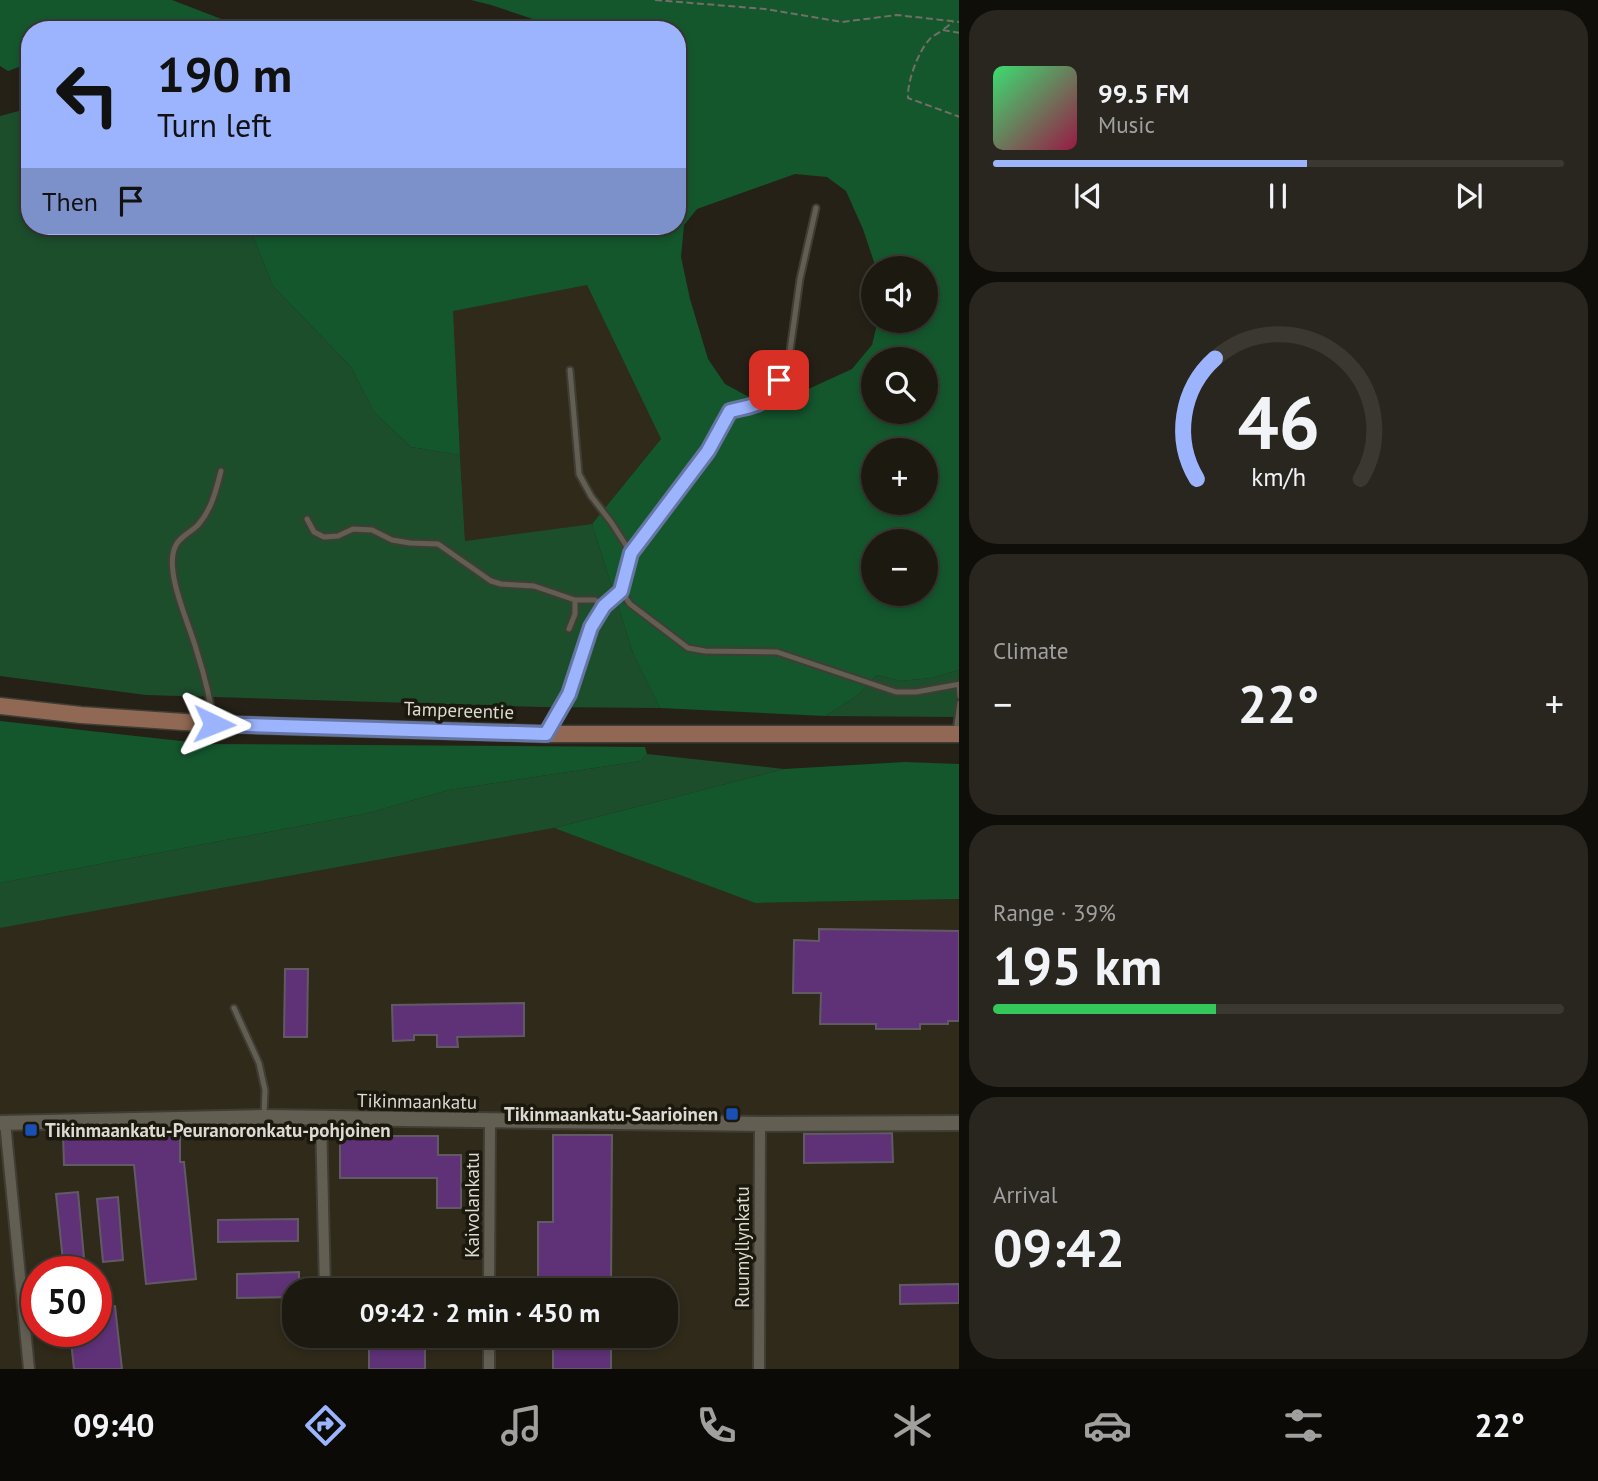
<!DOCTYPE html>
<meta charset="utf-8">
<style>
:root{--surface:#1c1911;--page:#29261f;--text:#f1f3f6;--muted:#a0a09f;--line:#3a3831;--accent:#9cb4fd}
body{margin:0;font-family:"PT Sans",sans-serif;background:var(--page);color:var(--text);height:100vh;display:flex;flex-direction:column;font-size:26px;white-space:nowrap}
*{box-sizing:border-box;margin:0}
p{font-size:23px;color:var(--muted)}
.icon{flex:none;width:38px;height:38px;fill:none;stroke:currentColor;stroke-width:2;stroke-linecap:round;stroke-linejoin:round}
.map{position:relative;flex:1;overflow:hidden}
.sheet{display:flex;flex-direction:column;gap:10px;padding:10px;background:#0f0e09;width:639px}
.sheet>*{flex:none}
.banner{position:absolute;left:21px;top:21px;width:665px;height:214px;border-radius:28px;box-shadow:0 4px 10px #0003,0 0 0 2px var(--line);background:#9cb4fd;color:#111;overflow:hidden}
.fabs{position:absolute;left:861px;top:256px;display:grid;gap:14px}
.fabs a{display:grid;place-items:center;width:77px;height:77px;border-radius:50%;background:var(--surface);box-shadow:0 4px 10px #0003,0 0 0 2px var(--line);font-size:35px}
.speed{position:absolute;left:21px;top:1256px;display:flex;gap:14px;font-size:35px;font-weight:700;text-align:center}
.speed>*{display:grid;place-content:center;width:91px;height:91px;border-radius:50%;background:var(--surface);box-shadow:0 4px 10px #0003,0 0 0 2px var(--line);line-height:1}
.speed .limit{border:10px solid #d22;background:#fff;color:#111}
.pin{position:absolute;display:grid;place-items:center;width:60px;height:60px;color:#fff;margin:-30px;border-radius:14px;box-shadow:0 4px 10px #0006}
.me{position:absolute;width:77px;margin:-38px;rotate:92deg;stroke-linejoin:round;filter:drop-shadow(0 0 5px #0008)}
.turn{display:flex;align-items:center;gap:24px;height:147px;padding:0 21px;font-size:32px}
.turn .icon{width:91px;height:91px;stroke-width:2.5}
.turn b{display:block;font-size:49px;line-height:60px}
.then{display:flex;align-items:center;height:66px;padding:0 21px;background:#0003;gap:14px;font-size:26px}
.big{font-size:52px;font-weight:700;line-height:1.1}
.sheet .card{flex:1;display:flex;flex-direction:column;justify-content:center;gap:10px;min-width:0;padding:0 24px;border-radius:28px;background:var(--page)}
.sheet .dial{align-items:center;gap:0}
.dial svg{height:182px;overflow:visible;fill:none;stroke:var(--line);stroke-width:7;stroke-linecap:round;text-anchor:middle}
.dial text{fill:var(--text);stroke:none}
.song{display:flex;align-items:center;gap:21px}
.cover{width:84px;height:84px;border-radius:10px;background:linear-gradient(135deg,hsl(140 70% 55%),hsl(340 70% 35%))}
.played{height:7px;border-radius:4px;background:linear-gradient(90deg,var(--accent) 55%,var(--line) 55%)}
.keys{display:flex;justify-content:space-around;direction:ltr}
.heat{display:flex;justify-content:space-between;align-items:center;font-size:38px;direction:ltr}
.charge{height:10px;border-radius:5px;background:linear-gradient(90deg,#34c759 39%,var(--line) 0)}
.trip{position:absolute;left:282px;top:1278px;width:396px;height:70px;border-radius:28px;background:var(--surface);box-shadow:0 4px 10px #0003,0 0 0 2px var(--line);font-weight:700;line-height:70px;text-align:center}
.dock{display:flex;height:112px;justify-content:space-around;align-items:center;background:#0b0a07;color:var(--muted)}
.dock .icon{width:49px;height:49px}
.dock .current{color:var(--accent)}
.dock b{font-size:32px;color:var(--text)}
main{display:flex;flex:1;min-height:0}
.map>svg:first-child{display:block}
.built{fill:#302a1a;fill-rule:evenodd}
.green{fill:#1c4e2c}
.forest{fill:#14572d;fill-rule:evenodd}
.building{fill:#5f3278;stroke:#615a65;stroke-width:2}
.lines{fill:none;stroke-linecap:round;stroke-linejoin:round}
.service-casing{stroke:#3f3d35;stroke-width:9}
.minor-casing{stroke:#3f3d35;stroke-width:14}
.tertiary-casing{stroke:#3f3d35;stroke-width:18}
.secondary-casing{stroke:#3f3d35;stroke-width:19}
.path{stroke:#726f66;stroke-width:2;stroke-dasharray:7 3.5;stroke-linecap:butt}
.service{stroke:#625e52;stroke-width:5}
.minor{stroke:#625e52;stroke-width:10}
.tertiary{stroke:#625e52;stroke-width:14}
.secondary{stroke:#906853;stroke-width:16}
.route-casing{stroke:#6575a4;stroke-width:18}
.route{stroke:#9cb4fd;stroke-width:12}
.transit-dot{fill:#1a4fb4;stroke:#1b180e;stroke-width:2.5}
.labels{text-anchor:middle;stroke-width:7;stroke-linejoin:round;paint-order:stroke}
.street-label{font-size:19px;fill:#dcdad3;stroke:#1b180e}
.poi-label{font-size:19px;font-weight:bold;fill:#dcdad3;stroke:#1b180e;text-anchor:end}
</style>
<main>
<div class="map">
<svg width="960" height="1369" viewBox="0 0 960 1369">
<rect width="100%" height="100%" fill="#252117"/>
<path class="built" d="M587,285L661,439L592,524L465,542L452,310Z
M554,828L755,903L959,899V1369H0V928ZM37,1272H96V1332H37ZM294,1290H665V1335H294Z"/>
<path class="green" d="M30,108V226H249L273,286L351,367L374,412L411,447L460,455L465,541L592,524L633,653L660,708L541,707L146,695L0,676V116Z
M959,670V717L825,716L857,696L877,675L901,681L931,678Z
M647,754L784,769L554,828L0,928V883L368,813L449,790L641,761Z"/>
<path class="forest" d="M0,0H172L250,30H30V63L8,71L0,66Z
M471,0H959V670L931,678L901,681L877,675L857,696L825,716L660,708L633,653L592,524L661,439L587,285L453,311L460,455L411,447L374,412L351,367L273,286L249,226H677V30H566L491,5ZM795,174L827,177L846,191L863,229L876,268H926V320H878L872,345L852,369L791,397H749L725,384L708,359L690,299L681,257L684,225L697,209ZM873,359H926V411H873ZM873,450H926V502H873ZM873,541H926V593H873Z
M0,721L208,744L645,747L647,754L641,761L449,790L368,813L0,883Z
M905,762L959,764V899L755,903L554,828L784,769Z"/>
<path class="building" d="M819,929L959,931V1021H948V1024H920V1029H876V1024H820L821,993H793L794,940L819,941Z
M285,969H308L307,1037H284Z
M524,1003V1036L457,1037L458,1047H437V1035H414V1040L393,1041L392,1005Z
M180,1132V1162H184L196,1279L146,1284L134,1165H64L63,1135Z
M892,1133L893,1162L804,1163V1134Z
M553,1135H612L611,1290H538V1222H553Z
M340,1136H438V1155H461V1208H437V1178H340Z
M78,1192L85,1269L64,1271L56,1194Z
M118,1197L123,1260L103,1262L97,1199Z
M298,1219V1241L218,1242V1220Z
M299,1272V1290H294V1297L237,1298V1274Z
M959,1284V1303L900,1304V1285Z
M115,1306L122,1369H74L70,1332H96V1308Z
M369,1335H425V1369H369Z
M553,1335H611V1369H553Z"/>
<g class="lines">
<defs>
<path id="service" d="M570,370L579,474L591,496L611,522L631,553
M307,519L314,532L324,537L338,536L353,529L372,530L392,540L410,543L438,544L491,581L501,584L534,586L575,600H595L604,606
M621,591L630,604L688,648L705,651L777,652L896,692H916L960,684
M569,629L575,614V600
M959,684L960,696
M213,721C210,697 204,674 197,652C190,625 164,573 175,547C179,537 190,533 198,525C212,509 216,490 221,471
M547,731L569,694L591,627L604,606L621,591L631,553L707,451L730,411L760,404L770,396L788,365L800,279L816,208
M956,731L960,703
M234,1008L259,1063L265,1090L264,1114"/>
<path id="minor" d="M321,1119L325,1290
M5,1122L29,1369
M489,1290L490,1121
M489,1369V1335
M759,1369L760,1124"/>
<path id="tertiary" d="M0,1123L264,1117L760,1124L960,1123"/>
<path id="secondary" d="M0,706L81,715L214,724L309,727L550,734H960"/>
</defs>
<use href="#service" class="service-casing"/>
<use href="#minor" class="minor-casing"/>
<use href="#tertiary" class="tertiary-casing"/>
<use href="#secondary" class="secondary-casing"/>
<path class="path" d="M655,0L765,9L842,22L897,15L960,22
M944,29L953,22
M960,33L943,30C939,33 932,36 929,40C918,52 907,82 908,98L960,117"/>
<use href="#service" class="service"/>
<use href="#minor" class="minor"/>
<use href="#tertiary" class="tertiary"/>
<use href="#secondary" class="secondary"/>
</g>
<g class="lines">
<defs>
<path id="route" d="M214,724L546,734L569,694L591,627L604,606L621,591L631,553L708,451L730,411C758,404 764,407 779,380"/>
</defs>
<use href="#route" class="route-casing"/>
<use href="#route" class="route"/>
</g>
<g class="transit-dot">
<rect x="725" y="1107" width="14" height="14" rx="3.5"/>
<rect x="24" y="1123" width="14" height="14" rx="3.5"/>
</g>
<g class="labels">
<g class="street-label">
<text transform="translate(459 710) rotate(2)" y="7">Tampereentie</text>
<text transform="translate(417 1101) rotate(1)" y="7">Tikinmaankatu</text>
<text transform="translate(472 1205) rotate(-90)" y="7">Kaivolankatu</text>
<text transform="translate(742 1247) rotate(-90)" y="7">Ruumyllynkatu</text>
</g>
<g class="poi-label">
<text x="718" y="1121">Tikinmaankatu-Saarioinen</text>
<text x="45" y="1137" text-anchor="start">Tikinmaankatu-Peuranoronkatu-pohjoinen</text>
</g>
</g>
</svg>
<div class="fabs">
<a><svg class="icon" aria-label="sound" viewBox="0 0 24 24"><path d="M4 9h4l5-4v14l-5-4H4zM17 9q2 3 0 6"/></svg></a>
<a><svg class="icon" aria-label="search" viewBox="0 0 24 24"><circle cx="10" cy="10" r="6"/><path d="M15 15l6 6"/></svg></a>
<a>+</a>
<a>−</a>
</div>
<div class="speed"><div class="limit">50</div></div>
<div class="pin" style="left:779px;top:380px;background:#d93025"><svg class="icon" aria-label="arrive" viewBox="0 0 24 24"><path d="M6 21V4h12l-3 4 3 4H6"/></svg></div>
<svg class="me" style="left:214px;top:724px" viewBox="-20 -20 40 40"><path d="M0-17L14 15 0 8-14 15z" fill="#9cb4fd" stroke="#fff" stroke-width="4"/></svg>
<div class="trip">09:42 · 2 min · 450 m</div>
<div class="banner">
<div class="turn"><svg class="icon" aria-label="left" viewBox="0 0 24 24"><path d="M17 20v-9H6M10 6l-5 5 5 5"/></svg><div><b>190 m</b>Turn left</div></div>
<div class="then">Then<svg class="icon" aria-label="arrive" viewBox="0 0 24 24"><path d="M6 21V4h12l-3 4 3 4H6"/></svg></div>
</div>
</div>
<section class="sheet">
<div class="card">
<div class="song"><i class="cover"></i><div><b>99.5 FM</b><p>Music</p></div></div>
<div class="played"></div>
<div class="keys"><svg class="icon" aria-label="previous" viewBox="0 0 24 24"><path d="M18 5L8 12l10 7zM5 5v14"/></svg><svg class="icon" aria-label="pause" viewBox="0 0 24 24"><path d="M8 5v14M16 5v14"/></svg><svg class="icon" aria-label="next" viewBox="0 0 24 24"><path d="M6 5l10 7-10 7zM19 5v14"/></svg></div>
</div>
<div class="card dial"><svg viewBox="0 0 100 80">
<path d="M14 69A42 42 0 1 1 86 69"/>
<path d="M14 69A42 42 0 0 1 22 16" stroke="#9cb4fd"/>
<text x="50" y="56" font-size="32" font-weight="700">46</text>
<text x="50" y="72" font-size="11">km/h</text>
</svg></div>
<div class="card"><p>Climate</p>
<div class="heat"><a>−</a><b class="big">22°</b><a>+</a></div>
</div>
<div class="card"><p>Range · 39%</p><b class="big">195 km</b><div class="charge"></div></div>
<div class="card"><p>Arrival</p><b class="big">09:42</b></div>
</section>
</main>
<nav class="dock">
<b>09:40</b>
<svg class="icon current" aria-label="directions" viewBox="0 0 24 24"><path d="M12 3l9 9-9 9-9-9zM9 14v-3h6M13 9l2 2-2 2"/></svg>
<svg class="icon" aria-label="music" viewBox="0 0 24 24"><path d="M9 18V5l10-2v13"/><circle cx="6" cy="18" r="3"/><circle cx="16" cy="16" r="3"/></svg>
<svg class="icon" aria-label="phone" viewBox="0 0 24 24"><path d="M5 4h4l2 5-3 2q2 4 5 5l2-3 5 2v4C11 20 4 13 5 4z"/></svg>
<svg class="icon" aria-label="climate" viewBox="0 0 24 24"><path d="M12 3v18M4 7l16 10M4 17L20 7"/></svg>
<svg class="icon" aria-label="car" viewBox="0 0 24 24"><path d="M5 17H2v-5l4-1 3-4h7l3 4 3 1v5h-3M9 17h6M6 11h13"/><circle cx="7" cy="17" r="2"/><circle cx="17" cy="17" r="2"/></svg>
<svg class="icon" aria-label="filters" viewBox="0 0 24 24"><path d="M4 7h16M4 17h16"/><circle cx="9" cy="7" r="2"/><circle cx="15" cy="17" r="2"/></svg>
<b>22°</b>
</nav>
